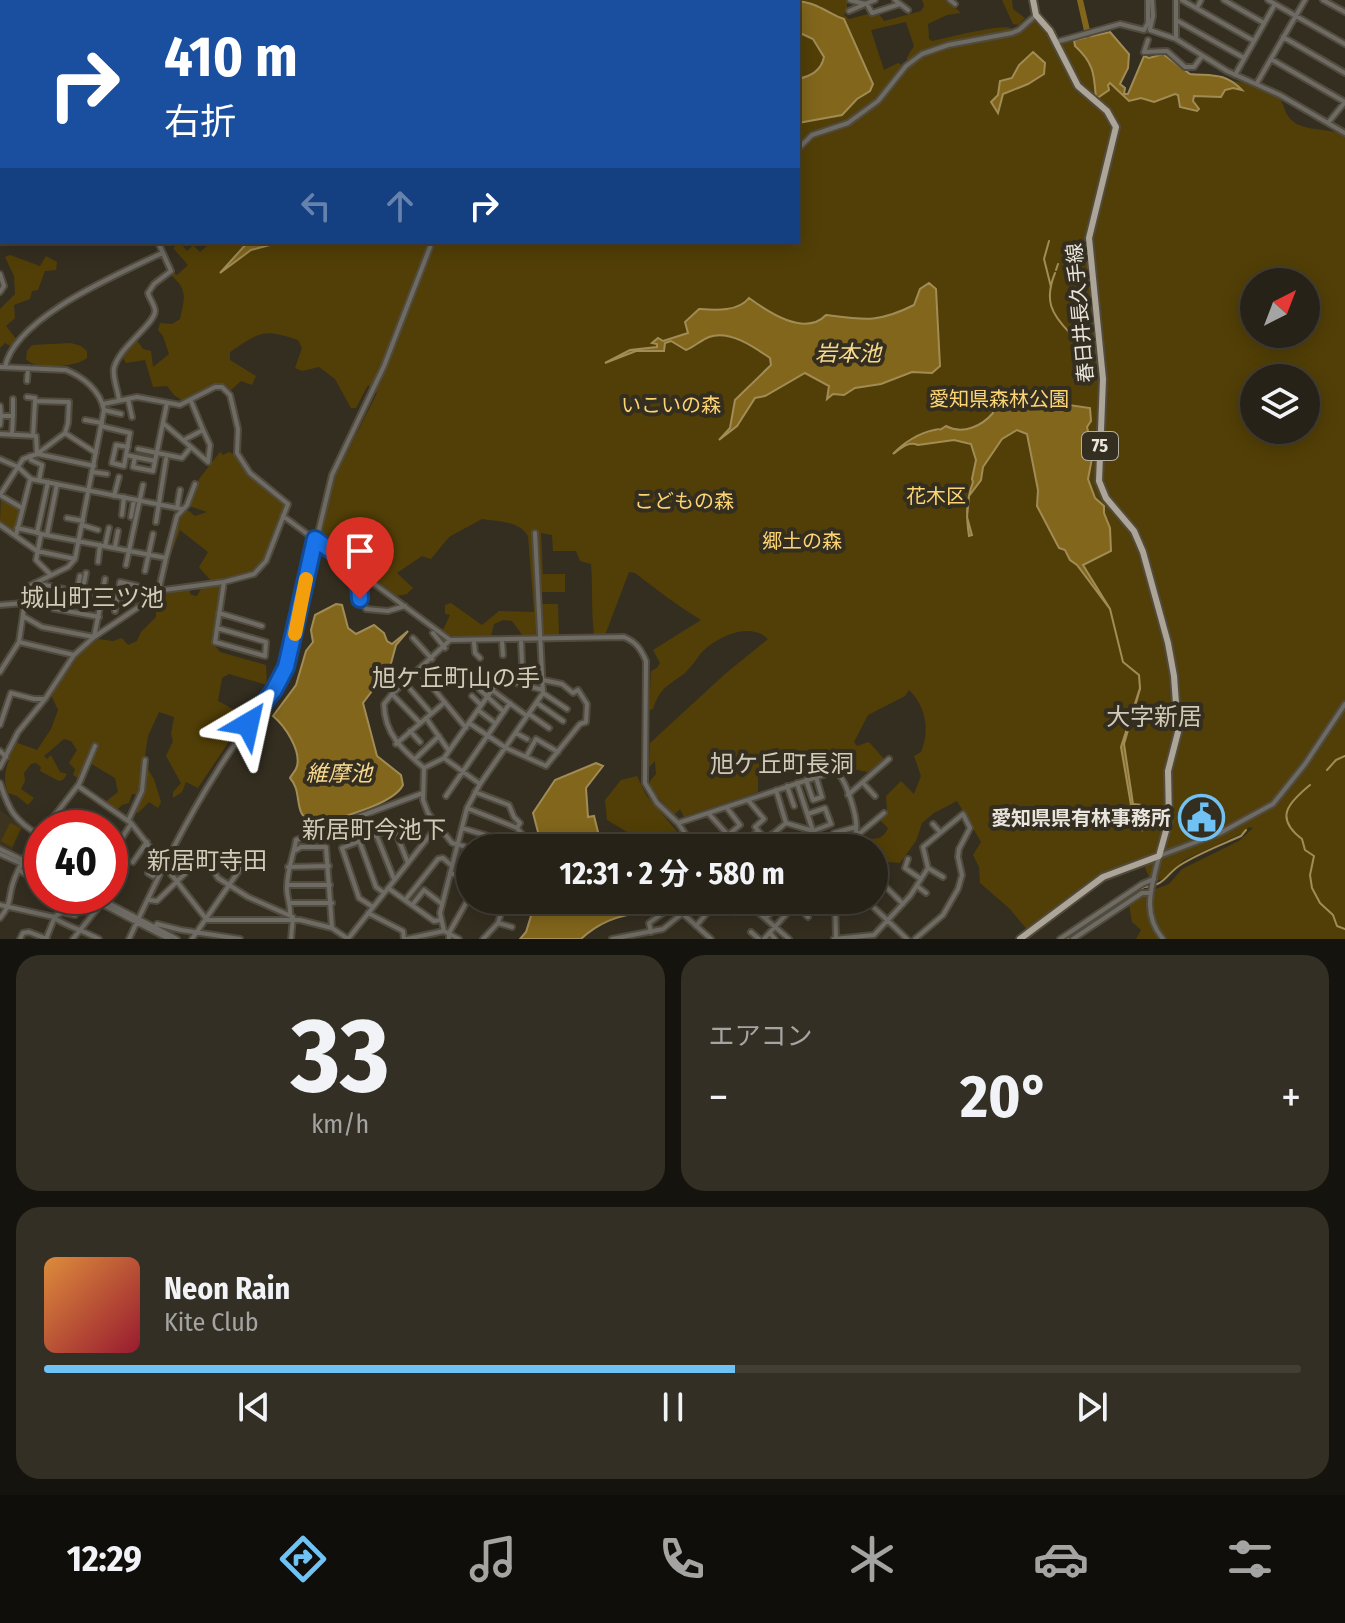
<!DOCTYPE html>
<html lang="ja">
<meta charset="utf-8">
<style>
:root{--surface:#272218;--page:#332f25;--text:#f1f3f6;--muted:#a4a4a2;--line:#433f37;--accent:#70c2f4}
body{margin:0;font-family:"Fira Sans Condensed","Noto Sans JP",sans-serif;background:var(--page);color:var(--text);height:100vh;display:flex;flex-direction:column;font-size:30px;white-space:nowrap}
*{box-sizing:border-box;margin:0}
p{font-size:26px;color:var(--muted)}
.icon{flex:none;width:44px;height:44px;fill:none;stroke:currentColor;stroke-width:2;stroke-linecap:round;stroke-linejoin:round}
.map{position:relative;height:939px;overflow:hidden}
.drawer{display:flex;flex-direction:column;gap:16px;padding:16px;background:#15130d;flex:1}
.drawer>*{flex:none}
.hud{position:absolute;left:0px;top:0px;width:800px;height:244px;box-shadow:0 4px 20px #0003,0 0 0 2px var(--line);background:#1a4fa0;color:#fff;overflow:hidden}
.needle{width:52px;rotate:42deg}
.tools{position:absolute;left:1240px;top:268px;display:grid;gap:16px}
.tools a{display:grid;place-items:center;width:80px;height:80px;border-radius:50%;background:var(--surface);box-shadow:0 4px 20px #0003,0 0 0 2px var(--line);font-size:40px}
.speed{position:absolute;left:24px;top:810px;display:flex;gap:16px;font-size:40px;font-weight:700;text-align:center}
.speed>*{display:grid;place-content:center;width:104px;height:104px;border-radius:50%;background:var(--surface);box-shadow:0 4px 20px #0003,0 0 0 2px var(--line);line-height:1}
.speed .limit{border:12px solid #d22;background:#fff;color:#111}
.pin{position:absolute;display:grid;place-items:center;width:68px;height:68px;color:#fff;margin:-82px -34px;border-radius:50% 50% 50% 0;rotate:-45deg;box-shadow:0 0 8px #0007}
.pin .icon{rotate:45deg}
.me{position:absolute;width:88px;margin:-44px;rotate:36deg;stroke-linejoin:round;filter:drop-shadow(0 0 6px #0008)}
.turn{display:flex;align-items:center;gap:28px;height:168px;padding:0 32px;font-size:36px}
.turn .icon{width:104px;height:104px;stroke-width:2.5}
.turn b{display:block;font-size:56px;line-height:68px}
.lanes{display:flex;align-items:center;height:76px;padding:0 32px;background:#0003;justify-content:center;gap:40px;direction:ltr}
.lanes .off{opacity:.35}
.big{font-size:60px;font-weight:700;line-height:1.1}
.drawer .card{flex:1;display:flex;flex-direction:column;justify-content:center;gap:12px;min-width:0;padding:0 28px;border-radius:24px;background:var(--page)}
.drawer .dial{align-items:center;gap:0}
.dial b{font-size:104px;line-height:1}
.song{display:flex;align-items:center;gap:24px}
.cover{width:96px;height:96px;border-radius:12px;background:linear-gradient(135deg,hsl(30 70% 55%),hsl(350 70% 35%))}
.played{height:8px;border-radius:4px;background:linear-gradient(90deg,var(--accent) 55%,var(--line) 55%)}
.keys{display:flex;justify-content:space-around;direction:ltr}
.heat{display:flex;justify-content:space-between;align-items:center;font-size:44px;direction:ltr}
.drawer .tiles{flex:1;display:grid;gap:16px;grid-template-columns:1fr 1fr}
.card:last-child{grid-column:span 2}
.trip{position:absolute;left:456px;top:834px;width:432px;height:80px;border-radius:40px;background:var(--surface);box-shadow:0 4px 20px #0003,0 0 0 2px var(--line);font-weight:700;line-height:80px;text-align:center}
.tabs{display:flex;height:128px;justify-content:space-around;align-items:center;background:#100e0a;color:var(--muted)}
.tabs .icon{width:56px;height:56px}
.tabs .active{color:var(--accent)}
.tabs b{font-size:36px;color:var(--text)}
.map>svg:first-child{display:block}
.built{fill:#3d3420}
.green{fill:#523f07;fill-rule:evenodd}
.water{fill:#82661c;stroke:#a18c56;stroke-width:2}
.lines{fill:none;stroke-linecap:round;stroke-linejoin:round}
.stream{stroke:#a18c56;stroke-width:2}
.river{stroke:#82661c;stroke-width:6}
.minor-casing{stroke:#514b3e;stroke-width:8}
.major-casing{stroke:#514b3e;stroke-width:10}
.minor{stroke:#6e6b64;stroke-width:4}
.major{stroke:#ada698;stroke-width:6}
.route-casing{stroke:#114b97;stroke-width:20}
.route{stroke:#1a73e8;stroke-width:14}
.slow{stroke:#f59e0b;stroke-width:14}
.labels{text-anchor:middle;stroke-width:8;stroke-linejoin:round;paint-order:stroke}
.shield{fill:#342e20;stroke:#b3aea4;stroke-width:2}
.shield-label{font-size:18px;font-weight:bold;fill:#e9e5dd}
.street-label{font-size:20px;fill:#e9e5dd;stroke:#342e20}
.park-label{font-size:20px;fill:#fcd472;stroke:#342e20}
.poi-label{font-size:20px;font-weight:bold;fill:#e9e5dd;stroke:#342e20;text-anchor:end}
.water-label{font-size:22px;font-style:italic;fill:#f9d98e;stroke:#342e20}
.quarter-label{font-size:24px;fill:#d1cab8;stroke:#342e20}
</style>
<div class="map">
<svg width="1345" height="939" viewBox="0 0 1345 939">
<rect width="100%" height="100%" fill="#342e20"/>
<path class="built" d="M0,810L22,827L11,852L0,848Z"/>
<path class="green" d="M76,0H375L70,2Z
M801,0H847V11L844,15L849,19L868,14H879L884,21L921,11L924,6L922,0H947L961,13L947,15L928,24L929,39L932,41C947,38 1000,24 1011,28L1010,32L931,48L907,64V57L914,46L906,22L871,30L884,70L898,63L904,66L881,96L847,122L813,133L798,147V123L833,117L831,16L821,8Z
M1002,0H1012L1013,9L1025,18L1018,25L1013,24Z
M1034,20L1043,27L1054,44L1072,37L1075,46L1092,66L1097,84L1095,90L1096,95L1111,83L1129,101L1141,98L1154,102L1175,94L1178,95V102L1195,103L1194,96L1221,97L1225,90L1233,88L1240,90L1234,81C1253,83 1260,91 1279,98C1284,104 1284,110 1288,116C1300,134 1329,126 1345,136V939H1136L1141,930L1132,922L1129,904L1142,894L1169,884L1182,869L1239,841L1253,828L1249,827L1243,833L1184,860L1166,878L1159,880L1149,877L1144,865H1148L1147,856L1113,869L1029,932L1010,909L980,883L979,867L973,855L981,842L957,801L934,813L922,823L916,841L900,863L874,861V848H850L859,837C873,839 882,842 888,828L881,821L887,809L886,796L901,781L914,794L921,776L914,756L921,752C930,731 926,706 909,690L905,696L868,715L854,742L857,746L869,742L884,759L869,772C850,769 834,766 819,753L801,766L797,762L774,773L761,771L758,775V792L684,817L680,809L674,815L650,788V781L656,774L655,761L649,767L650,743L725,674L768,639C749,621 717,637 701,653C696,660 691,667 685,673C667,687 661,686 653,709L649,710L651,671L657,668L660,663L653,650L701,620C678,606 657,590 635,573L629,572L605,635L594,634C591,611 593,588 591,564L580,561L576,551H553L552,535L541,533L543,574H565V592H541L542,604H558L559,636H523L512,621L503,620L494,624L491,637L456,639L443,630L450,615L445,614V605L451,603L482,625L499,611L534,612L528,536C518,520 499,522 482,519L449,537L431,559L422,556L397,573L413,588L407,594L397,596L324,540L322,532L334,478L377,393L368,385L356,408H351L335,379L319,367L302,371L295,368L302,348L298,340C263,328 260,332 230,352V360L256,376L252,385L241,381L231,390L220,384L184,402L174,395L167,386L153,387L145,360L126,363L123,358L128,344L136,339L143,349L151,351L153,367L169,354L163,336L158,330L160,323L172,324L180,319C185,296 188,290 170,274L172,272L177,275L188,265L173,248L180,243L187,251L193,245L200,252L212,242H798V152C802,148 806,142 811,138C826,127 848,126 863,115C890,97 902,65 932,50L1011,35L1020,32ZM1254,282H1306V334H1254ZM1254,378H1306V430H1254Z
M798,32L813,39L824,57C821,72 811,75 798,79Z
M10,255L40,266L46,256L57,262L56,270L45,271L38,290L32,291L30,299L14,305L15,318L6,326L17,340L12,347L5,343L0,348V309L15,294L14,276L5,257Z
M71,343L81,346L87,351V358C76,367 36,371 26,359L27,351L32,345Z
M220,452L223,455L229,452L239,457L250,474L287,504C271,548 268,581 212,582L199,567L208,552L180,530L168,562L167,559L183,511H189L195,516L207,512L189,506L199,479Z
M1,498L19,510L15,531L0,521Z
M222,585L212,642L220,652L266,665L267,685L229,674L222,678L218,701L246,716L198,788L186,782L182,792L173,798V792L181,783L166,756L173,741L171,734L174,717L159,712L148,736L144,763L154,779L161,802L158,808L149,802L138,813L131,810L138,797L135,794H132L129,803L122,805L117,810L105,802L118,792L115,778L90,763L77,778L73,775L75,769L69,763L77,750L71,741L64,739L44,756L47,759L51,755L60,772L67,774L63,780L59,781L40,771L41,767L36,763L31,764L24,773L25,781L21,789L34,798L28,805L17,796L8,793C0,774 10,760 15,742L37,750L51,729L58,710L51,695L78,656L98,639L113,641L122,638L128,645L137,641L141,632L156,617V612L149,603C161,591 173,591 189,589L191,595L197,596L202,587Z
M637,776L646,795L691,848H635L639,839L607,820L605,800L621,780Z
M10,823L21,828L12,847L1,841Z"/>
<path class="water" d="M782,0C796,0 809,1 821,8C830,12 834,16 844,19L873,84L870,91L857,99L842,115L798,123V79C811,76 821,71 824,57L813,39L798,32V2H781Z
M1110,32L1129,54L1128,68L1120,84L1125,88L1124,94H1128L1144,56L1149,58L1163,54L1190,74C1211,76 1225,72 1242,90L1233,88L1225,90L1221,97L1194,96L1193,101L1199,109L1197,111L1180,107L1178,95L1175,94L1154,102L1141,98L1129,101L1110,83L1108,85L1109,90L1096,99C1094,76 1095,64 1075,46L1074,40Z
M1033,52L1045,63L1044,74L1028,84L1003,94L998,113L991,102L998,95L1000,81L1012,78L1019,65Z
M248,242H281L251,250L220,273Z
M929,283L936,289L940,366L932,373L912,372L881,384L855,388L844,395L833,394L827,399L829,386L805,373L765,396L755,398L737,426L719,440L730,428L735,400L771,365L770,358C754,347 730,330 709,337C701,340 694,347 686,350L671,341L665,343L664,351H636L605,363L630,350L657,347V344L652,343L658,338L663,341L688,333L685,322L699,309C715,310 738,312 749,298C768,312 805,337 826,315C865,320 878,323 914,305L920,289Z
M1008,396L1090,408L1091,421L1087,427L1093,453L1088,479L1095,498L1104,506V513L1110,528L1111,551L1083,565L1110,609L1123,662L1139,675L1140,689L1124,744L1133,804L1142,805L1147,814L1153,816L1151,820L1145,819L1142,829L1138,819H1128L1121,813L1131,805L1121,747L1140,688L1139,675L1123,662L1110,609L1077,565L1070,560L1065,550L1059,548L1037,506L1038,490L1027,434L1017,430L1002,439L983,467L981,480L969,496L967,517L972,535L969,536C966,516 966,501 973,482L972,479L976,460L971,444L954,440L918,445C908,441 901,448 893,454C903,443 919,433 934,430C946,427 935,433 946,426C963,435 982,426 993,413L992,404Z
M336,604L342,605L348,628L356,634L374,625L384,633L387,641L392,644L408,631L396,645L390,667L363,703L377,756L401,775L403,785C394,804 336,820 315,823C291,817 304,793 290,778C292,774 296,771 297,766C301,750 285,726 273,716L296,685L306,651L313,642L311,630L315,615Z
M596,763L603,766L586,788L588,817L594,816L602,848H533L538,832L533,813L555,780Z
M536,900H651L641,913C617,915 598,923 581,939H520L526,932Z"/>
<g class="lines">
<path class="stream" d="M1049,241L1044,259L1051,287
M1056,270L1058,264
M1055,273C1044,300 1051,314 1070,333
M1327,770L1336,760L1345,756
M1310,785C1288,803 1274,818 1302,839L1305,850L1314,856L1310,875L1312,888L1320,903L1333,915L1337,926L1345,929
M1067,939L1144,887C1167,885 1165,874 1182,864C1200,853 1221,845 1241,836L1246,830"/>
<path class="river" d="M1080,0L1088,35"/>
<defs>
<path id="minor" d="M498,0V2
M515,0V2
M523,0L525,2
M616,0L617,2
M850,0L865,4L875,0
M895,0L908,10
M950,0L955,4
M1182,0L1254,41
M1224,0L1264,23
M1268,0L1345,44
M1323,0L1345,12
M377,2L378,0
M407,2L409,0
M660,2L661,0
M680,2L684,0
M730,2L733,0
M768,2L769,0
M867,4L872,13L900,4
M1197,8L1201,0
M849,11L863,5
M1176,20L1244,58
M0,21L2,22
M1150,29L1153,16L1152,0
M1144,30L1148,23V0
M1150,30L1176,39L1227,71L1280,95L1345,133
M1283,37L1345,73
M1176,39V0
M1148,40L1144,52L1167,51L1185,67H1194L1202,56
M1056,42L1120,24L1144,30
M1271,59L1345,102
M1235,75L1275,4
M1257,83L1305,0
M1328,123L1345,102
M798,149L812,135L848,123L878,101L906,66L922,54L948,45L1012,33L1019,30L1036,15
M0,168L2,167
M0,208L2,207
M0,274L4,286L0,292
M0,367L66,370C83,377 100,390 104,410L75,559L68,567L27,587L19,642L0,672
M5,367C15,317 119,274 162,253
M27,381L28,368
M128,399L132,417
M119,400C118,391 112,376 114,368C119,347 155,324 155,311C155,305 149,298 148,293L154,284L171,271L158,242
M191,401L203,430
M0,406L1,416
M104,410L121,414
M13,416V399
M85,420L102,423
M0,425L1,416H13L12,435
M101,426L130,433L124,466L112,463L116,445L128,447
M65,433L96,453
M0,434L36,436L37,454
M33,436L35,401
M184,440L203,430L210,445L208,462L191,447
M138,449L182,458L191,447L163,423
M38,454L94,466
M126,455L155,461
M30,456L31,460L42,465L39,480
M135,457L133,467L153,471L167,403
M0,459L18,467L31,479L182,509
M93,472L107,474
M0,495L23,459L37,454L65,433L68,423L69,402L35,401V398L27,397
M0,495L22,508
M114,496L119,477
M177,508L180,490
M122,515L124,497
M283,516L450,640L624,637C636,642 641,649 646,661L645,783L657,803L678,823L695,848
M131,517L134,500
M67,518L83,521
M156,522L166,459
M0,525L37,551L75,559
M82,525L98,530
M17,528L39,533
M37,533L48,482
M16,535L30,480
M47,535L57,484
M105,546L109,528
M115,547L118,531
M166,558L177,516L187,505L195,484
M98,562L100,545
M126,565L143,485
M358,570L359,594L366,609L388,611L405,606
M145,571L153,534
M50,574L36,560L41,534L166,558L158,593
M105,579L102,597L115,600L117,598L133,601L137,586L120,582L115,611
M77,591L80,576
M82,593L86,573
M0,605L24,603L99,617
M219,613L262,626
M23,616L42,627L94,637L102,597L35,583
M217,628L266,642L265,656L215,642C218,622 221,602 224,582
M433,633L445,648
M413,638L432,659
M521,640L522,662
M502,641L503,655
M19,642L74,655
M474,642L475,653L480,658
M419,671L466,728
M405,683L431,713
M480,690L504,712
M492,690L501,679L543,690
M543,693L567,709
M392,694L420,723
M472,696L481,705
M537,703L563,721
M478,710L495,723
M529,714L549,728
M426,718L449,751
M469,723L506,748L546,766L580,724L586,722L587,704L578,690L573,693L562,684L543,680
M0,725L11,693L34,699H45
M410,731L420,742
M516,733L527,739
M396,744L445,702
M0,751L6,757
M526,757L536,739L558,752
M444,758L480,784
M415,759L439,736
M0,767L18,732L45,699L74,655L94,637L164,590L224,582L254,574L266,561L288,504L250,473L237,453L238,429L230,395L222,387H215L180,405L137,397L103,404
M424,768C403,750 384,734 384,704L392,694L450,640
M424,768L444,758L492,690L527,716
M424,768L423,800L428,813L452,843L471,848
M806,780L813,800L822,797L816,777
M0,783C9,810 14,820 39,835
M863,783L875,796
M78,786L131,823L207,920H300L332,928L348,939
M787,786L794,806
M848,795L889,759
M446,796L510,703
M748,800L764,819L755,827L766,840
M467,808L517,828L520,823L514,817L509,805L475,792
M709,814L728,835L740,825L727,808
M808,814L825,808L831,824L813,831
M128,821L142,791L145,760
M678,823L835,771C846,777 858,818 856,831C855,838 851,843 846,848
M786,823L813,831L797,783
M933,824L940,832
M45,828L79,784L95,746
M462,828L518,845
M517,828L522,834L519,848
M856,833H860L884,813
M376,834L394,879
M772,834L783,844
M359,840L376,887L384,893
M744,843L758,831
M847,847L834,833L856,827
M756,848L786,823L776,790
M814,848L824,838L835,848
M0,849L42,869
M296,850L301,847H326L332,928
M0,854L42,873
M110,856L131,824
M908,859L905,868L921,879
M133,862L147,842
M288,867L329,866
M928,868L943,877
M19,870L42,884
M148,873L153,876L161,860
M450,873L470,878
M287,885H330
M917,886L926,893
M388,888L434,921L441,920
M887,888L903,904
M86,896L169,939
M95,896L177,939
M406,899L438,859L443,858L452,866
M149,900L157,901L204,855L218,878L248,897L293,917L291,939
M722,900L735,912L745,901
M744,900L789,939
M835,900L836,937
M866,900L907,939
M291,903H332
M413,904L424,890L442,904
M795,904L808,917
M0,905L54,917L62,912L75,915L87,896
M504,906L521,911L523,900
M373,907L359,898L342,848L394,828L408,863
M756,910L765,900
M368,913L403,931L404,939
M290,914C291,904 286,896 287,887C287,870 294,854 296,840L423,793
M683,914L711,939
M0,918C12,904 8,898 13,883C19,865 31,846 42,831
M54,918C69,927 84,931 99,939
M766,918L782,900
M498,923L512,927
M696,926L708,912
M155,928L157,924L181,930L240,939
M444,931L440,913L467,808L480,784L543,693L535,533
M651,932L649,923L681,900
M751,932L759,939
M770,933L775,939
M20,939L23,933L29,932L47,939
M46,939L54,919
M73,939L101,904
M129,939C156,881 184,823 218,770C239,735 268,704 286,667L332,475L384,366L432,242
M192,939L247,859
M348,939L438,825
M407,939L444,931L459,939
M449,939V933L470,896
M483,939L498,923L505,900
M612,939L663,929L699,900
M764,939L799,900
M834,939L874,935L910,896L928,868L923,847L963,814L970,828L959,849L958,857L962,875L958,889L943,915L915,939
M1060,939L1142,884L1154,879
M1073,939L1142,893H1150
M1163,939C1141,913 1152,886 1159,856L1220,833L1273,804L1305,764L1345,704"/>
<path id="major" d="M1020,939L1103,877L1159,856L1169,820L1168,771L1178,732L1174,676L1168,643L1143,552L1134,531L1106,498L1099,481L1103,379L1089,238L1116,127L1107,111L1078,86L1050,31L1036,15L1033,0"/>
</defs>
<use href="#minor" class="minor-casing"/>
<use href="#major" class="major-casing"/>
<use href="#minor" class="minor"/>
<use href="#major" class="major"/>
</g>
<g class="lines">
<defs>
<path id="route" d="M248,724L274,690L286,667L315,539L358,570L360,599"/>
</defs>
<use href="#route" class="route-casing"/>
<use href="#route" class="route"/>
<path class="slow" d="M295,634L306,579"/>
</g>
<defs>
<symbol id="civic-ring" viewBox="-11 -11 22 22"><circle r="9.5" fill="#342e20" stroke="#70c2f4" stroke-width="1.5"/><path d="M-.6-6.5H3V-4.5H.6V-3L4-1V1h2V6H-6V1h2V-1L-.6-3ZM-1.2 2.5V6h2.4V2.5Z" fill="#70c2f4"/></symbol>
</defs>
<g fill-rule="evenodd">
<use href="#civic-ring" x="1176" y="792" width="51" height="51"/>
</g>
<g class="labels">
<rect class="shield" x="1082" y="432" width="36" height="28" rx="6"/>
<g class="shield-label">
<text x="1100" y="452">75</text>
</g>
<g class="street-label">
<text transform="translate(1080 313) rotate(-95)" y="7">春日井長久手線</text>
</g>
<g class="park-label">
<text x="999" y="406">愛知県森林公園</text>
<text x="671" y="412">いこいの森</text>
<text x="936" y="503">花木区</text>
<text x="684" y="508">こどもの森</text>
<text x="802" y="548">郷土の森</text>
</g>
<g class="poi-label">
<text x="1171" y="825">愛知県県有林事務所</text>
</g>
<g class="water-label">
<text x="848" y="361">岩本池</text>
<text x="339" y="781">維摩池</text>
</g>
<g class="quarter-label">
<text x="92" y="606">城山町三ツ池</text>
<text x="456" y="686">旭ケ丘町山の手</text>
<text x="1154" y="725">大字新居</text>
<text x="782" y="772">旭ケ丘町長洞</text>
<text x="374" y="838">新居町今池下</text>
<text x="207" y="869">新居町寺田</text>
</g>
</g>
</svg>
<div class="tools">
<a><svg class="needle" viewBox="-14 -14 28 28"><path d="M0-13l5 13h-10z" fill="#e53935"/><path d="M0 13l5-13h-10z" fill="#a4a4a2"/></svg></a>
<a><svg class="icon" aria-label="layers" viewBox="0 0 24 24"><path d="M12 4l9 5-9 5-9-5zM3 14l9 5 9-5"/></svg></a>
</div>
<div class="speed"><div class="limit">40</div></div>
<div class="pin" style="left:360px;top:599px;background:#d93025"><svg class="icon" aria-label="arrive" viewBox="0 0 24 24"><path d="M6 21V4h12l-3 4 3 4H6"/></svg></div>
<svg class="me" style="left:248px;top:724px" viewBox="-20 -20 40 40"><path d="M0-17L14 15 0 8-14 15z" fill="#1a73e8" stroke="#fff" stroke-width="4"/></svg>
<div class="trip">12:31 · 2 分 · 580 m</div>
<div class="hud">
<div class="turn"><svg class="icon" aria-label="right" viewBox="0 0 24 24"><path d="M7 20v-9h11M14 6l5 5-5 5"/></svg><div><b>410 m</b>右折</div></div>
<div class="lanes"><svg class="icon off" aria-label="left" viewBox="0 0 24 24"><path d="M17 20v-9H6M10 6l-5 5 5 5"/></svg><svg class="icon off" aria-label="ahead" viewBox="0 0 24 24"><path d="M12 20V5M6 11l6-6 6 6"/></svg><svg class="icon" aria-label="right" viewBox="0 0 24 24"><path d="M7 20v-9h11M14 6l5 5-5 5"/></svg></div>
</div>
</div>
<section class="drawer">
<div class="tiles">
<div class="card dial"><b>33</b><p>km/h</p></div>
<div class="card"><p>エアコン</p>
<div class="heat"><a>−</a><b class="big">20°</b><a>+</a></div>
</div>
<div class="card">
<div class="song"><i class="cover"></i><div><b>Neon Rain</b><p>Kite Club</p></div></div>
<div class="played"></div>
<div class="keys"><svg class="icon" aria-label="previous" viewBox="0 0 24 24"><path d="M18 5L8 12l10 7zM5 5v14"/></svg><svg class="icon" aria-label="pause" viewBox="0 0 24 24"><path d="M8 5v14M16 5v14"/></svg><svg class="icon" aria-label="next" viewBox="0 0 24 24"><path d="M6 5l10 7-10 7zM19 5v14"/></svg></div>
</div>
</div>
</section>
<nav class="tabs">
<b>12:29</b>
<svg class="icon active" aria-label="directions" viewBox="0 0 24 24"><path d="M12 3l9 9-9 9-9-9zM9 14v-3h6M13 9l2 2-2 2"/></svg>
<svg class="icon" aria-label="music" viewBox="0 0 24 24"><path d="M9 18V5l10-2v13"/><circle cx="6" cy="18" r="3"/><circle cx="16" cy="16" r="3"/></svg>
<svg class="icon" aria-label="phone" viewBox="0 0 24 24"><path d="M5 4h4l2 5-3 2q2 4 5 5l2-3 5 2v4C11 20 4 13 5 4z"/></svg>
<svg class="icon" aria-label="climate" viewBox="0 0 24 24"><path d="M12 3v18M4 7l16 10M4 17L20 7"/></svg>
<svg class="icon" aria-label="car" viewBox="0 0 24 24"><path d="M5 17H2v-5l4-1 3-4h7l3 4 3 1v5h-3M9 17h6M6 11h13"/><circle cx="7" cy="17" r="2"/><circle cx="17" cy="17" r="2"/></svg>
<svg class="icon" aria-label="filters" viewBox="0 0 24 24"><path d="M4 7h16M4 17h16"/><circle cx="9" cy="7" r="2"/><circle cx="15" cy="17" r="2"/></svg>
</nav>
